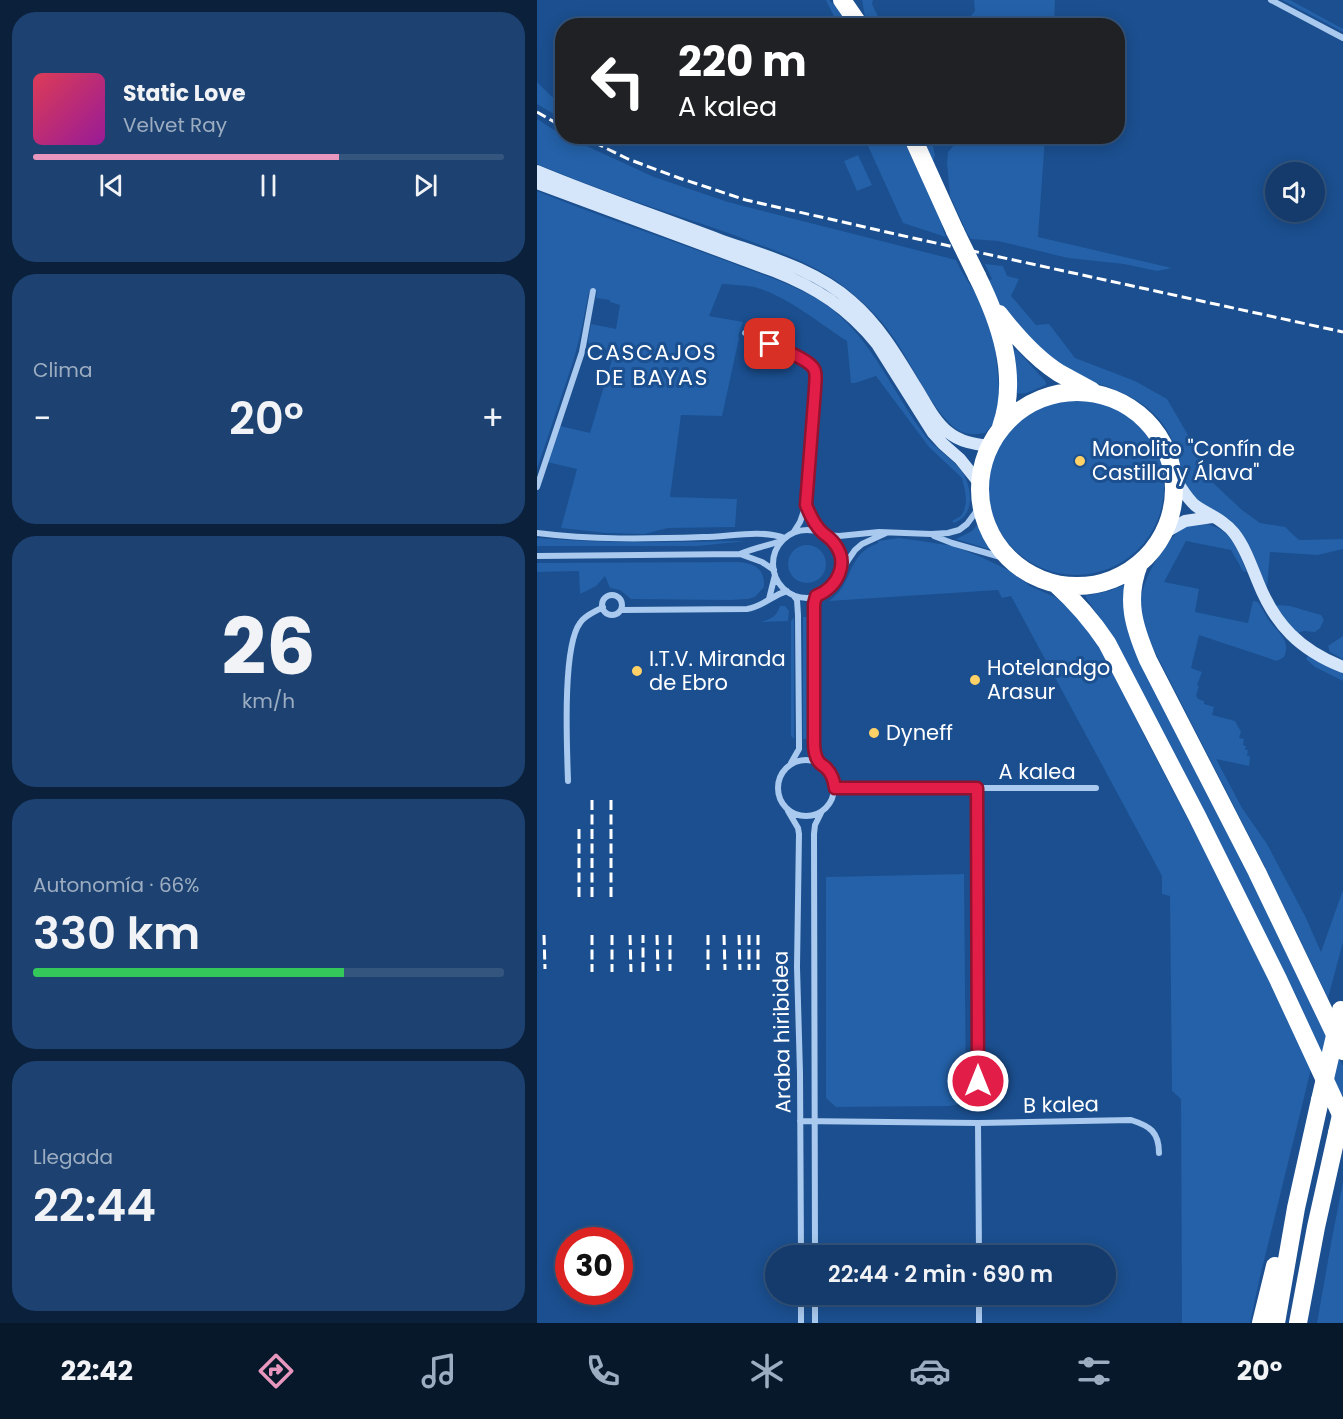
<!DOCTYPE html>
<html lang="es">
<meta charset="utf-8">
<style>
:root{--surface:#143b6b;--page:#1d4271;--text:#f1f3f6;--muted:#9dadc1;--line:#33557e;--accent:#e797bd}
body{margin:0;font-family:Poppins,sans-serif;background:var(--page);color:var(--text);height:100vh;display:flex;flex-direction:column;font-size:22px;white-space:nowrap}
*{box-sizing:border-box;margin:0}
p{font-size:20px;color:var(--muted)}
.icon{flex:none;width:33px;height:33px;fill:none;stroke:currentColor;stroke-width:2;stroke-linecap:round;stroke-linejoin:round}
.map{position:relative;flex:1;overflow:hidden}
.panel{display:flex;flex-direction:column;gap:12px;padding:12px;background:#0b203b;width:537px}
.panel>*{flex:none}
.hud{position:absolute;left:18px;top:18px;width:570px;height:126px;border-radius:24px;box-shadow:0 3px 15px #0003,0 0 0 2px var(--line);background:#202124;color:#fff;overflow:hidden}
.fabs{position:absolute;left:728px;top:162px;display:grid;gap:12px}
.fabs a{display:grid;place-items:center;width:60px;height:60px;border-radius:50%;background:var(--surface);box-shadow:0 3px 15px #0003,0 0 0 2px var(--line);font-size:30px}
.speed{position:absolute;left:18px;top:1227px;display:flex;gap:12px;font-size:30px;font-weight:700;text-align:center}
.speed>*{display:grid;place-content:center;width:78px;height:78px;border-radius:50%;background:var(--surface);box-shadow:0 3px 15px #0003,0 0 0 2px var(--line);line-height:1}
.speed .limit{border:9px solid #d22;background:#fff;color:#111}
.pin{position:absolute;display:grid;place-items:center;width:51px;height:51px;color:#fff;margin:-26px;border-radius:12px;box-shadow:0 3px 9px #0006}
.me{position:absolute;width:66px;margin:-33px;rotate:0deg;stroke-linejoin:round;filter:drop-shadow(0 0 4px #0008)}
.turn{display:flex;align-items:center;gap:21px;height:126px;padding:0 24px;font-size:27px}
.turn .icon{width:78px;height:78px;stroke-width:2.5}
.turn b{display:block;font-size:42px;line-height:51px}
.big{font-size:45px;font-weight:600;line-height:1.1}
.panel .widget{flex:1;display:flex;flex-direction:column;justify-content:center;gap:9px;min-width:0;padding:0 21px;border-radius:24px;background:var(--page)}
.panel .dial{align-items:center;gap:0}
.dial b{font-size:78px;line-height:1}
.song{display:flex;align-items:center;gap:18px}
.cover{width:72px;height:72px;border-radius:9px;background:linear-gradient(135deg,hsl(350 70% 55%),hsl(300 70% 35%))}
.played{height:6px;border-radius:3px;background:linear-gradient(90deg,var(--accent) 65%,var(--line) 65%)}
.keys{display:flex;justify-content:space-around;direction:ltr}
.heat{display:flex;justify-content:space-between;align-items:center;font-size:33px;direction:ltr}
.charge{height:9px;border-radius:4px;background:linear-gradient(90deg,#34c759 66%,var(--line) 0)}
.trip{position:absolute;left:228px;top:1245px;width:351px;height:60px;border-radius:30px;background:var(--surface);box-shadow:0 3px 15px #0003,0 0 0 2px var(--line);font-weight:600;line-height:60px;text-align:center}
.dock{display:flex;height:96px;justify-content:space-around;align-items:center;background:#08182b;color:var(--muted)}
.dock .icon{width:42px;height:42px}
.dock .on{color:var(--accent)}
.dock b{font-size:27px;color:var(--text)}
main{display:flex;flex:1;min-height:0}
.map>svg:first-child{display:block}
.green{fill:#2461a8}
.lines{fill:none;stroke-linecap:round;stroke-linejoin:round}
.street{stroke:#a9c9ee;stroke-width:6}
.secondary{stroke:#d6e6fa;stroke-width:12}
.highway{stroke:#fff;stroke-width:18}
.rail{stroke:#fff;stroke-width:3;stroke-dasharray:10 4.5;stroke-linecap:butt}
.highway-bridge{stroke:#fff;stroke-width:18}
.route-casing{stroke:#92132f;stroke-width:15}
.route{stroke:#e11d48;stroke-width:10}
.poi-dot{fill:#ffd166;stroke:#1b4f8f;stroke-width:2}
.labels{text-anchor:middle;stroke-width:6;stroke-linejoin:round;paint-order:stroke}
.poi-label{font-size:21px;fill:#fff;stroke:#1b4f8f;text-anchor:start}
.street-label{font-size:21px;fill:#fff;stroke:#1b4f8f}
.neighbourhood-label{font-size:22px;letter-spacing:1.5px;fill:#fff;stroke:#1b4f8f}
</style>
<main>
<section class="panel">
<div class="widget">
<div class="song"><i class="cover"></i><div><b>Static Love</b><p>Velvet Ray</p></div></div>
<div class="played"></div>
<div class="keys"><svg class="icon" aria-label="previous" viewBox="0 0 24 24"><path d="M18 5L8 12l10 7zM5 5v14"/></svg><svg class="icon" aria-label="pause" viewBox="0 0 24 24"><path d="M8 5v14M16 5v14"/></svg><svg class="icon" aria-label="next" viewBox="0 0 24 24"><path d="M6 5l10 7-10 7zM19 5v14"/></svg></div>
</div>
<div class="widget"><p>Clima</p>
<div class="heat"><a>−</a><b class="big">20°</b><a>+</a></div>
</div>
<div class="widget dial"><b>26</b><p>km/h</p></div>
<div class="widget"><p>Autonomía · 66%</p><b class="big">330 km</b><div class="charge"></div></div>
<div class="widget"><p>Llegada</p><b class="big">22:44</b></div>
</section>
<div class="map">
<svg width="806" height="1323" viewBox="0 0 806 1323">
<rect width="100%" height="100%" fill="#1b4f8f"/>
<path class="green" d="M289,0H292L304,12L312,25H301Z
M325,0H336L335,4L345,25H332L328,17Z
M437,0H518L517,25H426L438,11Z
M745,0H753L806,29V32Z
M0,82L13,95L25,105V119L0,104Z
M0,119L25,135L26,136L30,137L117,177L191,202L419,260L425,272L440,296L457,335L462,388V412L458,422L448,433C438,435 427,435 418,428C397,412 377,369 362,346C348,323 331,306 310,289C283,267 250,255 218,243C192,233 166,224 141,216C93,200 46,183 0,164Z
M425,136L508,137L501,237L635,268L620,271L587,264L531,258L461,241L434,239L430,233L413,196L410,163L411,152Z
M327,137H365L407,225L405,227L409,237L366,223Z
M384,137H394L398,155L396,162Z
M321,155L335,185L320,191L307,161Z
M0,191C61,216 123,236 184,259C215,271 248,281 277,297C331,328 352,387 387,434C397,449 422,462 428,477C436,494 436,516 417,523L415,521L424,516L427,511L429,502L428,491L425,478L392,447L339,376L318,383H314L310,341C282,323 249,295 217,287C207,285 195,285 185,284L172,316L206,322L201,336L202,338L185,416L144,415L133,497L200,499L198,527L131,528L107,534L69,533L24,528L40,469L10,462L23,426L53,433L77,353L52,344L51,340L54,324L79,329L83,305L73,302V300L59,298L60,291L52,292L43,336L36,362L0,469Z
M448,264L466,266L470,276L482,279L474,296L499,325L512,324L538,358L598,381L630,399L651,435L674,481L705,510L723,523L748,527L762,540L806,539V549L781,555L733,552L730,587C721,568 708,533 692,520C679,509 661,507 651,493C647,487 646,478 645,471C640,450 633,429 617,414C597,394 571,387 544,378C524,370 494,344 479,328C467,315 459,297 451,281L455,279Z
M480,350L509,382V385C500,388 488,396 480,393L475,351Z
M451 487a88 88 0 1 1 176 0a88 88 0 1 1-176 0Z
M663,522C696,530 697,543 710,572L706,571L694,550L649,541L627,582L662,589L658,612L711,623L716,601L721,602C725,608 728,614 731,619C740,632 755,640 747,657L740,661L662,635L654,668L665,672L660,685L662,686L659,695L661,699L667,701V704L677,707L675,715L698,721L704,732L702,738L707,739L706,745L709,746L708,750H711L710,756H713L712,766L679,759L705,808L730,844L768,916L784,952L806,890V942L791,998L727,865L616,648C610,633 602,616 604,599C606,577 631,536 650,525C653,523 659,523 663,522Z
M440,525L455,550L419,539L435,531Z
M0,538C70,544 140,542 210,541L160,546H0Z
M362,538L384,541L416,546L444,557L471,570L493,586L518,597L533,607L565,649L608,737L694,901L774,1069L722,1281L713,1323H645L644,1099L635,1091L633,896L625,894V876L474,596L465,598L461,590L292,601C318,583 308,555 341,543V541Z
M251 564a19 19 0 1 1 38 0a19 19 0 1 1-38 0Z
M202,562C219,564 228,569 227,587L218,597L211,599L193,600L94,599L83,590L73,588L68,576L59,586L43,594L42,571L0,572V563Z
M587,585V610L806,1066V1103L572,632L548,596L572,591Z
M741,605L753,606L784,615L787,620L783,628L778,632L767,631L760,633L749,622L739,607Z
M243,606H248L252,611L251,621L224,622C234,619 240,616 243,606Z
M257,617V739L254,736V621Z
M266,617H272V739H266Z
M281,618H284V676L281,673Z
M806,636V659L793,652L791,646Z
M771,656L806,672V681L778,667L769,659Z
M427,874L429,1103L412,1106L299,1107L289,1098V877Z
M806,1182V1323H780L795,1238Z"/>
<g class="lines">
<path class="street" d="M734,0L806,38
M208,333L215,335L269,362C281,370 279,375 278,389L269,505L263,522L256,533
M0,487L45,352L56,291
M269,506L275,520L285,533
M236 564a34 34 0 1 1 68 0a34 34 0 1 1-68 0Z
M0,533C55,540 110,539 166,537C192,537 222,529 248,538
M289,535L302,536L342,532L394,534L411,533L422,530L430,524L444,505
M397,536L415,543L474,560
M203,554L225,562L237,570
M0,556L203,554C216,548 230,546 244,541
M305,569L318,550L325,544L349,533
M65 605a10 10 0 1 1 20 0a10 10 0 1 1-20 0Z
M279,596L277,615V742L279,756L282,762
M232,599L238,575
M84,610L210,609C225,607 236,595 250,591
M241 788a28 28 0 1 1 56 0a28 28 0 1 1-56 0Z
M254,763L262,749V741L261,615L260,600L256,595
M31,781C30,748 25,647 43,623C48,615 58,612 66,607
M298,788H559
M440,788L441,1104
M251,811L261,828L262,834L260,967L263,1073L264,1256
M263,1121L441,1123L594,1120C613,1126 622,1132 622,1153
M441,1123L442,1256
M278,1256L277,834L278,825L284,813
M264,1294V1323
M278,1294V1323
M442,1294V1323"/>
<path class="secondary" d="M0,171C60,196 122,217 183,240C228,256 278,269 314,301C341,324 359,354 377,384C387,399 396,420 411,432C423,442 437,444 453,446
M0,183L237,271C280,288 311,308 340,344L396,433L406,444L423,459L443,484
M637,477C644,487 650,499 659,506C672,515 687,520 697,533C708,547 714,565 721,582C738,625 763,650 806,667
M627,533L648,521L675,517"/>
<path class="highway" d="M305,0L323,26
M375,136L418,231
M440,276C463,322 482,376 464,427
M462,314C479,336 498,358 522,373C533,379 544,385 555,391
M443 489a97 97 0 1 1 194 0a97 97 0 1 1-194 0Z
M602,564C588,600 597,627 611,660L720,872L806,1051
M519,584C540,603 554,619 570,643L660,816L741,979L806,1119
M724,1323L738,1266
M739,1323L759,1208L783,1100
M761,1323L779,1227L800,1133"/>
<path class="rail" d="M0,112L26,127
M44,136L91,159L142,178L209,200L376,238L806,332
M42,897V826
M55,897V799
M74,897V799
M7,935L8,969
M55,935V972
M75,935V972
M93,935L94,972
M120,935L121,971
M133,935V971
M171,935V970
M187,935L188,970
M202,935L203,970
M212,935V970
M221,935V970
M106,972V935"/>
<path class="highway-bridge" d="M418,231L440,276
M783,1100L804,1010
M800,1133L806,1106"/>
</g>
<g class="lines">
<defs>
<path id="route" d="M233,344C243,349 272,359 277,369C280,374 278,382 278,389L269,505C273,515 278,526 286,533C290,536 294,539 297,543C313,563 301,587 279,596L277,604V742C277,748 278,757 282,762C284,765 288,766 290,769C295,774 297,781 298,788H440L441,1081"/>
</defs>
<use href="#route" class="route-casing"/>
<use href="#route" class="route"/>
</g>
<g class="poi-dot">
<circle cx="543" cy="461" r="6"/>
<circle cx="100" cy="671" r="6"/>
<circle cx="438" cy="680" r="6"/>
<circle cx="337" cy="733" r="6"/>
</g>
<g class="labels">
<g class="poi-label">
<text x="555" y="456">Monolito "Confín de<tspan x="555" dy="24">Castilla y Álava"</tspan></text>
<text x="112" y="666">I.T.V. Miranda<tspan x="112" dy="24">de Ebro</tspan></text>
<text x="450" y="675">Hotelandgo<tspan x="450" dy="24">Arasur</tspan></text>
<text x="349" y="740">Dyneff</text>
</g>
<g class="street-label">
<text x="500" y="779">A kalea</text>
<text transform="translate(245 1032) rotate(-91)" y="7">Araba hiribidea</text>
<text transform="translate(524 1105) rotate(-1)" y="7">B kalea</text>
</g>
<g class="neighbourhood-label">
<text x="115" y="360">CASCAJOS<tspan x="115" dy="25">DE BAYAS</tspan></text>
</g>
</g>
</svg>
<div class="fabs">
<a><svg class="icon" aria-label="sound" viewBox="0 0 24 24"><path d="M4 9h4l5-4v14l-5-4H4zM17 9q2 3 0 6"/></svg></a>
</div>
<div class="speed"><div class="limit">30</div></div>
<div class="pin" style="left:233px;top:344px;background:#d93025"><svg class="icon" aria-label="arrive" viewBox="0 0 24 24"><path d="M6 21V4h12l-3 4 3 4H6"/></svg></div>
<svg class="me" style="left:441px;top:1081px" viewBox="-20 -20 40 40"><circle r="17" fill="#e11d48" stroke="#fff" stroke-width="3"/><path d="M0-11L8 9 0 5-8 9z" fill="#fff"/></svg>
<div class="trip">22:44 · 2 min · 690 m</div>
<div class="hud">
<div class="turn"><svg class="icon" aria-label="left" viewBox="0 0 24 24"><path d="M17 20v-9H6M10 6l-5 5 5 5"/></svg><div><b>220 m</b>A kalea</div></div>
</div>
</div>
</main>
<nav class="dock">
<b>22:42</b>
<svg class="icon on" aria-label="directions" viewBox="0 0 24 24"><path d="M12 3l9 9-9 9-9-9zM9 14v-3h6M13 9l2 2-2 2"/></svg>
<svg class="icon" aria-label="music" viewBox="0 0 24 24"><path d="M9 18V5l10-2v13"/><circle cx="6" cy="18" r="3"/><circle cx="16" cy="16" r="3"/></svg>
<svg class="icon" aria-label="phone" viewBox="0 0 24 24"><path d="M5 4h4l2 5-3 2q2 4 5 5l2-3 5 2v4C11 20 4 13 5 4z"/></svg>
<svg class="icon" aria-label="climate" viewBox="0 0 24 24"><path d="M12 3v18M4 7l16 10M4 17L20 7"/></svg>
<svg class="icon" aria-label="car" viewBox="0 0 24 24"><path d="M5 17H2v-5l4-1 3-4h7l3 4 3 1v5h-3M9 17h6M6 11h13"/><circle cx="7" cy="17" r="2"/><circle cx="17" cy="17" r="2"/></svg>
<svg class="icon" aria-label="filters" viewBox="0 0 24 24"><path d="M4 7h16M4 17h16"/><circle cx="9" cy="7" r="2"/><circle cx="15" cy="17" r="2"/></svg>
<b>20°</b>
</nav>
